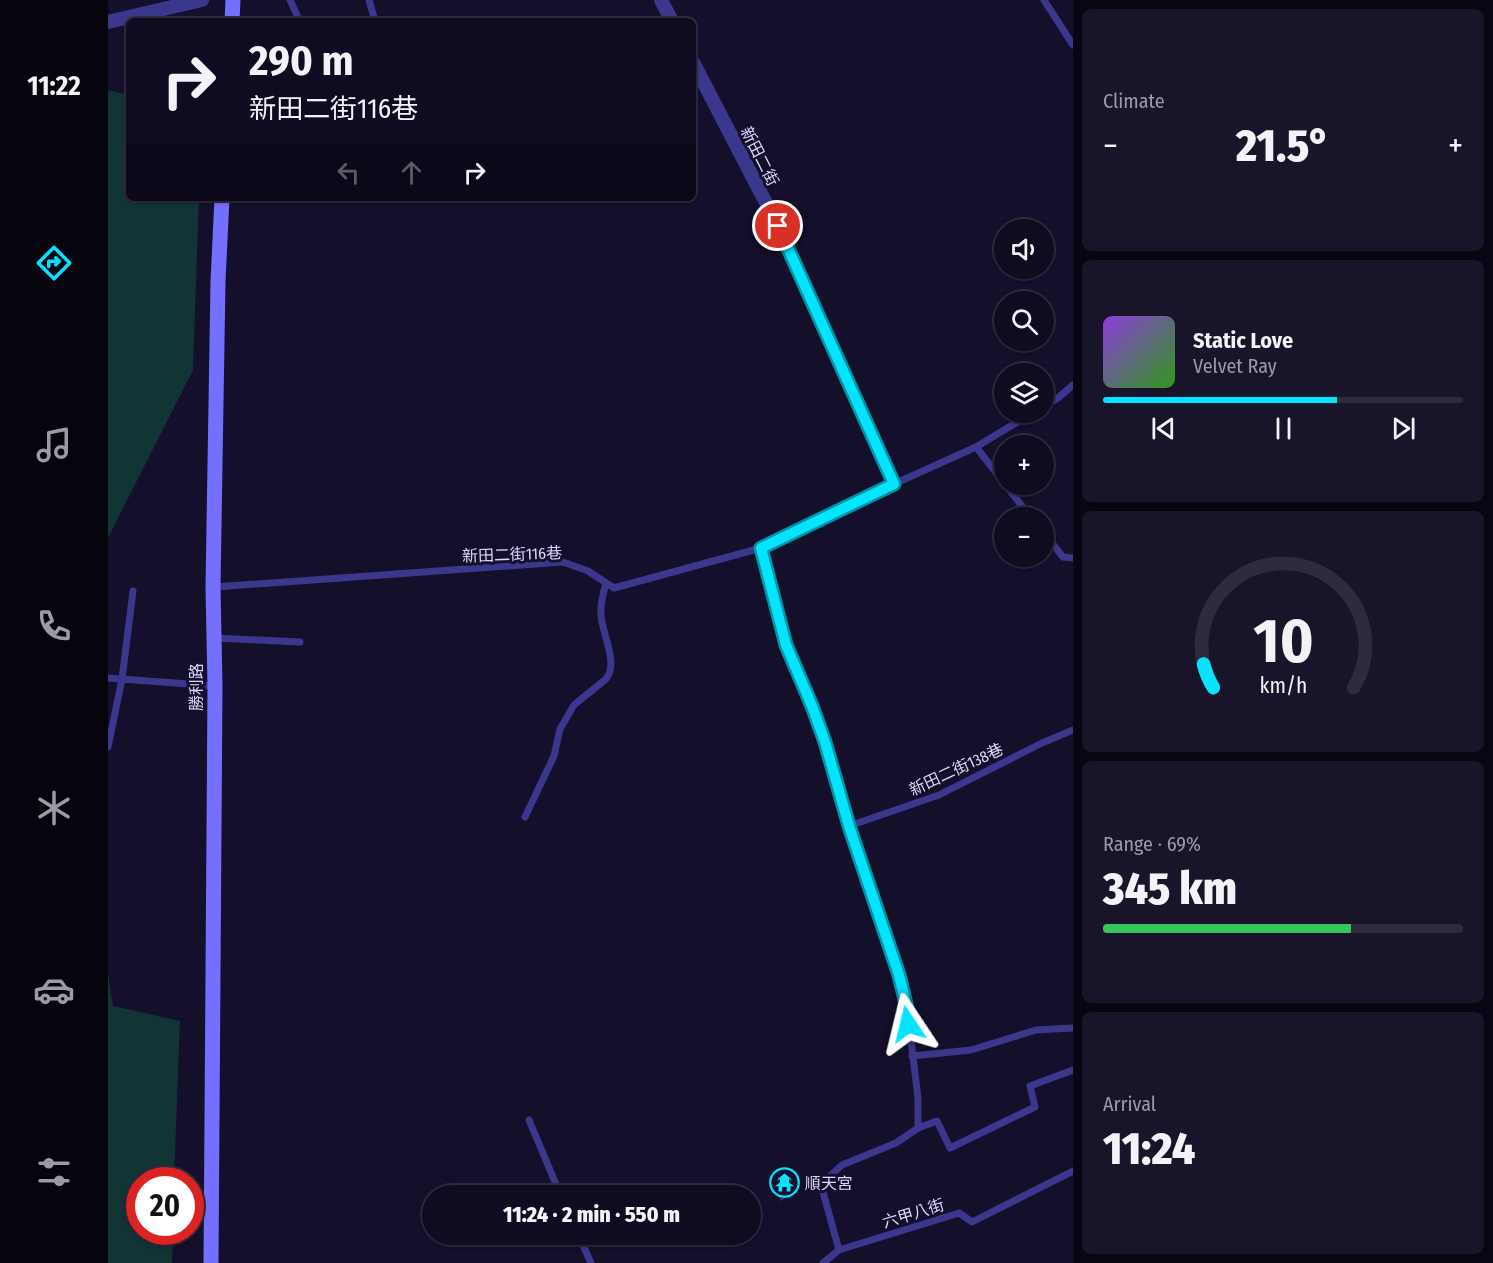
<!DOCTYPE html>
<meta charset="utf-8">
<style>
:root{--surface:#0f0b20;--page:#181429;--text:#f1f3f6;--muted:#9b9ba5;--line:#2f2b3e;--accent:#04e4ff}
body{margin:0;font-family:"Fira Sans Condensed","Noto Sans TC",sans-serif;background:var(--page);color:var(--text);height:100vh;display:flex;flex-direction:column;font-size:22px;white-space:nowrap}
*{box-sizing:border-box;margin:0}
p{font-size:20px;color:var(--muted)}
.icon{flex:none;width:33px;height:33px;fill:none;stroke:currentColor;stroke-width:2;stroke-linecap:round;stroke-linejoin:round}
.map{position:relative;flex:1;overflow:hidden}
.sheet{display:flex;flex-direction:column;gap:9px;padding:9px;background:#080612;width:420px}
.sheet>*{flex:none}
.guide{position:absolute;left:18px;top:18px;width:570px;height:183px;border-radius:9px;box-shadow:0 2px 4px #0004,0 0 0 2px var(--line);background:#0f0b20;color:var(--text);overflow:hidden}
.controls{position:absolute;left:886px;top:219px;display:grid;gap:12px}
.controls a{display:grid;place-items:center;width:60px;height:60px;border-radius:50%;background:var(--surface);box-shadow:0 2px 4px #0004,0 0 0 2px var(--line);font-size:30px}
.speed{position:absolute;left:18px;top:1167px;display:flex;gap:12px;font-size:30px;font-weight:700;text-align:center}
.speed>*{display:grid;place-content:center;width:78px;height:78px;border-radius:50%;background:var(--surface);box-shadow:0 2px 4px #0004,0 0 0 2px var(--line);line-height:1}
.speed .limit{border:9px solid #d22;background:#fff;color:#111}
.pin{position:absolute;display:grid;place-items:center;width:51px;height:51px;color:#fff;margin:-26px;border:3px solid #fff;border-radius:50%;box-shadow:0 2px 6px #0007}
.me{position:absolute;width:66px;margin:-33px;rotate:350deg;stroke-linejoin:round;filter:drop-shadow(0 0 4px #0008)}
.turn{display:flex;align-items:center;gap:21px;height:126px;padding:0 24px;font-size:27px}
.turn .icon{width:78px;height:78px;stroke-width:2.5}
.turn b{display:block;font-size:42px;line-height:51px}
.lanes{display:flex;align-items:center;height:57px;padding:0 24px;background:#0003;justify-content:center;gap:30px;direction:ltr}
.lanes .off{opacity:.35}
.big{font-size:45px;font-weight:800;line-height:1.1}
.sheet .widget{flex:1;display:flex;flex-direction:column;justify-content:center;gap:9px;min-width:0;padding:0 21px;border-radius:9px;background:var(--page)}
.sheet .dial{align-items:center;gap:0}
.dial svg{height:156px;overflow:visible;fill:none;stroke:var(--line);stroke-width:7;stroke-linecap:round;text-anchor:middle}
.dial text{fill:var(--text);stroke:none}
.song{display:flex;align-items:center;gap:18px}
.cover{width:72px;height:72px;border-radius:9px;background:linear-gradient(135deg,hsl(270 70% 55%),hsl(110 70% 35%))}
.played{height:6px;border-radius:3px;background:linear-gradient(90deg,var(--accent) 65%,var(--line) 65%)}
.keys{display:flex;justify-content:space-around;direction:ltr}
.heat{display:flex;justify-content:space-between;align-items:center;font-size:33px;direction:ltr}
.charge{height:9px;border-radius:4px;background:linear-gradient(90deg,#34c759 69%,var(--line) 0)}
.trip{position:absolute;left:314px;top:1185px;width:339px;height:60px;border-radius:30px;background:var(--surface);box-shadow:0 2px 4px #0004,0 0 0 2px var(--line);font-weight:800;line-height:60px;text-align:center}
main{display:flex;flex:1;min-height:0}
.tabs{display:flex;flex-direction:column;width:108px;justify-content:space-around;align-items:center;background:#06040d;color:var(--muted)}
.tabs .icon{width:42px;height:42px}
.tabs .current{color:var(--accent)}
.tabs b{font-size:27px;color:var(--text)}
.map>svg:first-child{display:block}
.green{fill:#113434}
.building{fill:#241a4c;stroke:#3b2a7a;stroke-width:1.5}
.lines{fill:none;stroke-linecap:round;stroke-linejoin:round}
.lane{stroke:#3b378c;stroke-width:7}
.street{stroke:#3b378c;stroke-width:14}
.secondary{stroke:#746fff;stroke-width:15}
.route-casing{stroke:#0394a6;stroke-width:15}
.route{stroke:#04e4ff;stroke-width:10}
.labels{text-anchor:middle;stroke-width:6;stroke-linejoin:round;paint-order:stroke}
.street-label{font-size:16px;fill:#ddd8ff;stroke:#140f2a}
.poi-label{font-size:16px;fill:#ddd8ff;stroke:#140f2a;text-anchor:start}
</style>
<main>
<nav class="tabs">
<b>11:22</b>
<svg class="icon current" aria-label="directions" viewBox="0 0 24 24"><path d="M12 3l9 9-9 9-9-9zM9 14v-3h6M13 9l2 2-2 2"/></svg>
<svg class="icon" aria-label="music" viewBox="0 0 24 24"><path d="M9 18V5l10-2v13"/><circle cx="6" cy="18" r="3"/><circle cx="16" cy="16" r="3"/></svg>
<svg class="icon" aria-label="phone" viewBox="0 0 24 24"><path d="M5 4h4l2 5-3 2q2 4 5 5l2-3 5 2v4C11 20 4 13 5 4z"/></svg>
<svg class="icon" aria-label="climate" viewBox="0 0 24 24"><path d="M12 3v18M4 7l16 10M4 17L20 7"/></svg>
<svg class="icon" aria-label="car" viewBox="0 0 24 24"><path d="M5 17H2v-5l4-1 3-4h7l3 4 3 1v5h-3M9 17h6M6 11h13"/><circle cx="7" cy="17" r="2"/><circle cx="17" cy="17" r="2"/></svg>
<svg class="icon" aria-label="filters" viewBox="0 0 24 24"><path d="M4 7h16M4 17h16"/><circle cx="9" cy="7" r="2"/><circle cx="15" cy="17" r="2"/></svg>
</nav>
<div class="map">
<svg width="965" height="1263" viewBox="0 0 965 1263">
<rect width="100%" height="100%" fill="#140f2a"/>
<path class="green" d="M0,90L21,95V198H91L85,370L0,538Z
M0,973L5,1006L72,1021L66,1180H32V1232H65L64,1263H0Z"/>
<path class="building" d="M677,1169L689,1187L673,1200L663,1179Z"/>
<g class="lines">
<path class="lane" d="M182,0L189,15
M261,0L267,21
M936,0L965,45
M936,406L950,398L965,385
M868,447L897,484
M897,484L923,518
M936,533L955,557L965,558
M653,548L678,645L704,706L717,742L741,826L791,975L799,1008L810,1098V1128
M106,587L455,562L480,571L506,588L653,548L786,484L868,447L926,412
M106,638L192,642
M0,678L107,686
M0,747L14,679L25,591
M417,817L446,756L452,729L466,705L498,679C511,663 494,634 493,615C492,604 495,594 498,583
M741,826L831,795L934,743L965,730
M804,1056L863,1050L928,1030L965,1028
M421,1120L453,1196
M470,1234L483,1263
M731,1250L715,1192L723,1175L734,1165L788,1143L810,1128L829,1121L842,1148L927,1107L922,1086L965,1070
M715,1263L731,1250L851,1213L864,1222L965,1171"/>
<path class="street" d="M553,0L564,21
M0,22L94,0
M585,62L670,226L786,484"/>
<path class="secondary" d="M124,21L125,0
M103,1263L107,686L105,587L110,281L114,198"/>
</g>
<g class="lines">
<defs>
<path id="route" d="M670,226L786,484L653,548L678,645L704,706L717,742L741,826L791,975L799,1008L800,1024"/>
</defs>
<use href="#route" class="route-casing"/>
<use href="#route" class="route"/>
</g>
<defs>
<symbol id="temple-ring" viewBox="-11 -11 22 22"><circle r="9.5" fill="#140f2a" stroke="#04e4ff" stroke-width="1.5"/><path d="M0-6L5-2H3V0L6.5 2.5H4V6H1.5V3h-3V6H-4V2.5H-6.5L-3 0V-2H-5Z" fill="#04e4ff"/></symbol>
</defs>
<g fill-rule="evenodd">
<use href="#temple-ring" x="660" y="1166" width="33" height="33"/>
</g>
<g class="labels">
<g class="street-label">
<text transform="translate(652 156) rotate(63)" y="6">新田二街</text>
<text transform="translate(404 554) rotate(-2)" y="6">新田二街116巷</text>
<text transform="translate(88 687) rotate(-90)" y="6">勝利路</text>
<text transform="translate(848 769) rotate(-25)" y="6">新田二街138巷</text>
<text transform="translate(805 1213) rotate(-17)" y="6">六甲八街</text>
</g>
<g class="poi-label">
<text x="697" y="1189">順天宮</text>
</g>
</g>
</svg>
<div class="controls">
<a><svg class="icon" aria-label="sound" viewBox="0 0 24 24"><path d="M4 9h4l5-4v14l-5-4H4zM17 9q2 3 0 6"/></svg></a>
<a><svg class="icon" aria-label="search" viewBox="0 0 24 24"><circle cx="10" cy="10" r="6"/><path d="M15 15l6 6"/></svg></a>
<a><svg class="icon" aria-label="layers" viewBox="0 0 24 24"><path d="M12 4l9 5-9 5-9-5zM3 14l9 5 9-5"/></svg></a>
<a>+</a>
<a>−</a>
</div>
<div class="speed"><div class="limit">20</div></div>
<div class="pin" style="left:670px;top:226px;background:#d93025"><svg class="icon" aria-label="arrive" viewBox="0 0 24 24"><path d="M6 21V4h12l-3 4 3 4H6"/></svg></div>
<svg class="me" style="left:800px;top:1024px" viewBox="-20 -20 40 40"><path d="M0-17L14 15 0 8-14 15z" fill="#04e4ff" stroke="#fff" stroke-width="4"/></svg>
<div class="trip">11:24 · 2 min · 550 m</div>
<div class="guide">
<div class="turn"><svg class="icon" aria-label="right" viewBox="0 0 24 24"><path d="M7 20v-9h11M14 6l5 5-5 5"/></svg><div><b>290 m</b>新田二街116巷</div></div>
<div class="lanes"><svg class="icon off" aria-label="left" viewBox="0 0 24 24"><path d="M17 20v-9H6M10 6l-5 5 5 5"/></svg><svg class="icon off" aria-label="ahead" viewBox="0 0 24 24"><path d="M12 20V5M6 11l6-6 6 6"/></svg><svg class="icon" aria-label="right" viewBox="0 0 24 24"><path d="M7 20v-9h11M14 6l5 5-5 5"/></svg></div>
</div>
</div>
<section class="sheet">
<div class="widget"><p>Climate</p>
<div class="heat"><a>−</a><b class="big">21.5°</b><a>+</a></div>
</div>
<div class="widget">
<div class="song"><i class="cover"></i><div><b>Static Love</b><p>Velvet Ray</p></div></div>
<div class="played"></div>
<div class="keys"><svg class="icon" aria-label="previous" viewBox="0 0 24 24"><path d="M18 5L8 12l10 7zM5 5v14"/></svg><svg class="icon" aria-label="pause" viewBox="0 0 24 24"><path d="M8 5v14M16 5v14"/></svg><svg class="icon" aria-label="next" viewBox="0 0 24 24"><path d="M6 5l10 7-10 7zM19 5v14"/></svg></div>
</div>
<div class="widget dial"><svg viewBox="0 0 100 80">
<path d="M14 69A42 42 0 1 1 86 69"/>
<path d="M14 69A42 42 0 0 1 9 57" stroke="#04e4ff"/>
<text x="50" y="56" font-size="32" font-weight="700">10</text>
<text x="50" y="72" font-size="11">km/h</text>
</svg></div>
<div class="widget"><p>Range · 69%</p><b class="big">345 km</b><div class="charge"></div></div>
<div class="widget"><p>Arrival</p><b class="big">11:24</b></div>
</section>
</main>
